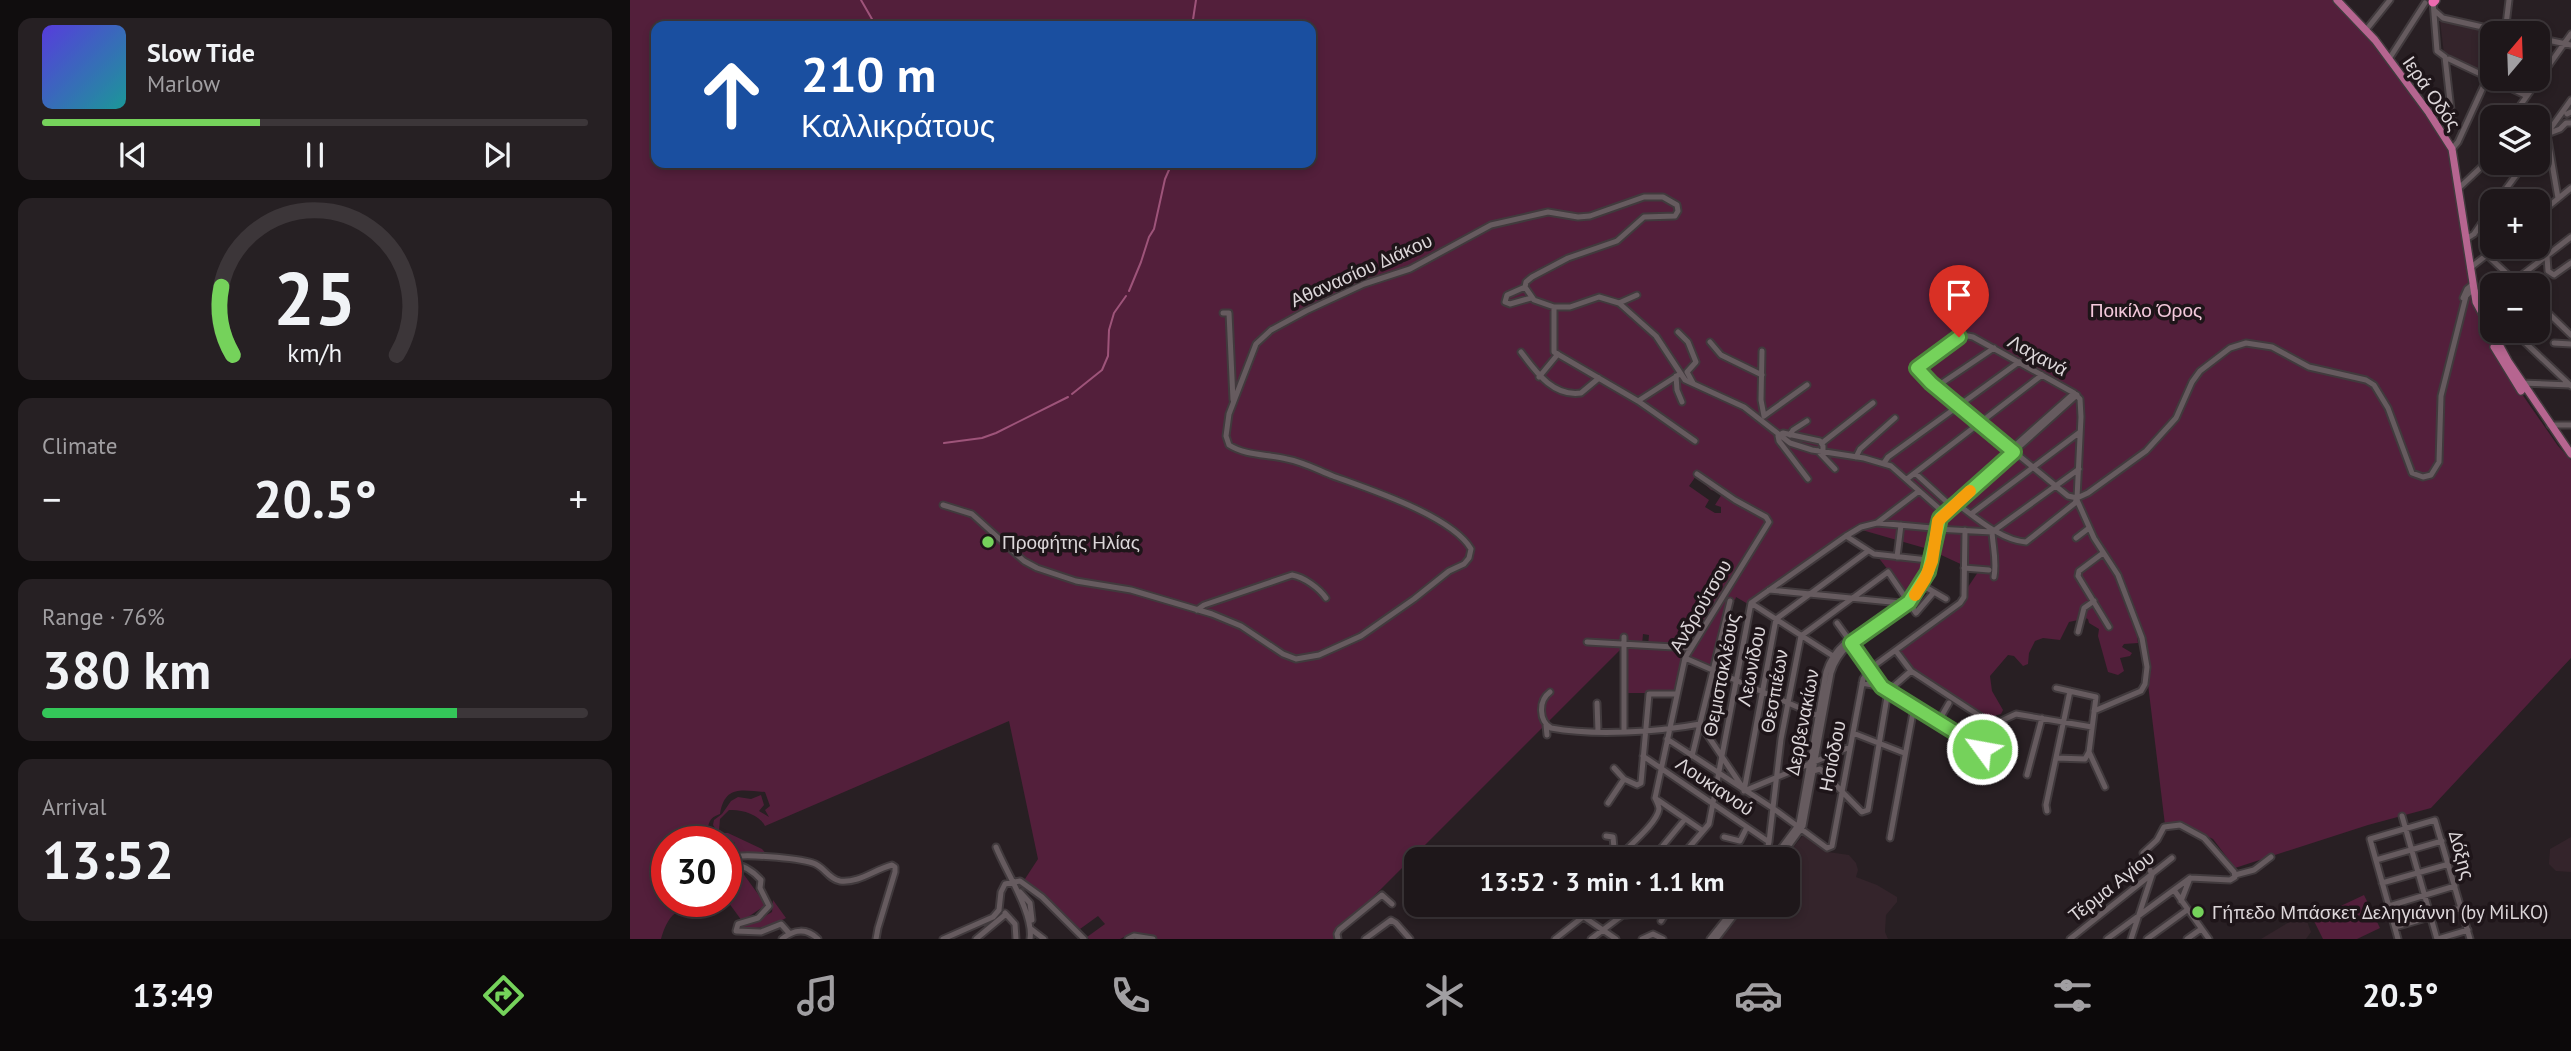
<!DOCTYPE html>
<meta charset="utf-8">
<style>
:root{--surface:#1e171a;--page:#262023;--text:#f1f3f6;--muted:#a19fa2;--line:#3c3639;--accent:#75d25b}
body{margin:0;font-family:"PT Sans",sans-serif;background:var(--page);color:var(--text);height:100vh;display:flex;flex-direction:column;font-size:26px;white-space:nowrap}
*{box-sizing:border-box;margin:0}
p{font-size:23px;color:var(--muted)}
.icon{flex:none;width:38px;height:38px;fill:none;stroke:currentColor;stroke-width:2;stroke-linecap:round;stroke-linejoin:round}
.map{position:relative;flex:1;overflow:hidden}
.panel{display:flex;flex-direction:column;gap:18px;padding:18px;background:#100d0e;width:630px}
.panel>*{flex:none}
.top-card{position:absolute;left:21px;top:21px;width:665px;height:147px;border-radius:14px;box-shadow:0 4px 10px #0003,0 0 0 2px var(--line);background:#1a4fa0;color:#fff;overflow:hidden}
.needle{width:46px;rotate:19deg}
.controls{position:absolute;left:1850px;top:21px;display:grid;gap:14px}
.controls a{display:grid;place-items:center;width:70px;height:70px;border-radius:14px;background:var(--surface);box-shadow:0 4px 10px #0003,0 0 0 2px var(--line);font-size:35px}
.speed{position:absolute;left:21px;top:826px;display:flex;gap:14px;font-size:35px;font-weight:700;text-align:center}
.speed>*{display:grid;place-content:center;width:91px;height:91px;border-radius:50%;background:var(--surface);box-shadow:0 4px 10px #0003,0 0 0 2px var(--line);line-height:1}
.speed .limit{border:10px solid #d22;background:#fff;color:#111}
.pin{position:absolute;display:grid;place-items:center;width:60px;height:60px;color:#fff;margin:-72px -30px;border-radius:50% 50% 50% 0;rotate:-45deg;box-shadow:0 0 7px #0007}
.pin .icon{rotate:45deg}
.me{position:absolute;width:77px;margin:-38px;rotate:302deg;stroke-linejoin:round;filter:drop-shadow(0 0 5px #0008)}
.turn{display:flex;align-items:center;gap:24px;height:147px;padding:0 35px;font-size:32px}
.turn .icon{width:91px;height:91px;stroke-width:2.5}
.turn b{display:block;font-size:49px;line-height:60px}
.big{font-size:52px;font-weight:800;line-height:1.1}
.panel .widget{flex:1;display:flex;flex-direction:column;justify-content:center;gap:10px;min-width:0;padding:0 24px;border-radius:14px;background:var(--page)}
.panel .dial{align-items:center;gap:0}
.dial svg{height:182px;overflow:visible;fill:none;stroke:var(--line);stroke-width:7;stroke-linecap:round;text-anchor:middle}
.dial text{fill:var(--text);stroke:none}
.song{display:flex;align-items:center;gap:21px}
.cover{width:84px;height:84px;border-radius:10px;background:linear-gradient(135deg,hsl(250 70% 55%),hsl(180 70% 35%))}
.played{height:7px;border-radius:4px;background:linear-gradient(90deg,var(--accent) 40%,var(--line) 40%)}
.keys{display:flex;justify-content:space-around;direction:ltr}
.heat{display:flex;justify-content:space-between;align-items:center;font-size:38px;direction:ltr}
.charge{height:10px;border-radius:5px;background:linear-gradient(90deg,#34c759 76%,var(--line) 0)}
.trip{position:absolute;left:774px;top:847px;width:396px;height:70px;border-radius:14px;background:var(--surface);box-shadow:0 4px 10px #0003,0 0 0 2px var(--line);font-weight:800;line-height:70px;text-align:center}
.dock{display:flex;height:112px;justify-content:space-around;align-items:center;background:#0c090a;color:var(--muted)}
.dock .icon{width:49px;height:49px}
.dock .on{color:var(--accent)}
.dock b{font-size:32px;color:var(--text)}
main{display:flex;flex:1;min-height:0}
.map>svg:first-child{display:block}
.built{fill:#34242b}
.green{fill:#531f3b;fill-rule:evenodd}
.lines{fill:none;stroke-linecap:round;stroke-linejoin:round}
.stream{stroke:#9e547a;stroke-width:2}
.minor-casing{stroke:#413a3d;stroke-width:9}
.major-casing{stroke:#413a3d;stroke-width:10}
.highway-casing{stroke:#413a3d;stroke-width:12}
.minor{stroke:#665b5f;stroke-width:5}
.major{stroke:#b66590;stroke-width:7}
.highway{stroke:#ec6bb0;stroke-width:9}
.route-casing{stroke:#4c883b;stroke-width:18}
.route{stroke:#75d25b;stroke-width:12}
.slow{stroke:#f59e0b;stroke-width:12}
.poi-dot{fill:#75d25b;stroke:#1e1519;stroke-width:2.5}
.labels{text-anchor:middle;stroke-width:7;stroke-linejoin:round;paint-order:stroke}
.street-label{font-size:19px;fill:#dcd6d9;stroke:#1e1519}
.park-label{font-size:19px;fill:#f4c9dc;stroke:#1e1519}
.poi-label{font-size:19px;fill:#dcd6d9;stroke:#1e1519;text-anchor:start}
</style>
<main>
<section class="panel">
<div class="widget">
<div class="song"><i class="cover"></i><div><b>Slow Tide</b><p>Marlow</p></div></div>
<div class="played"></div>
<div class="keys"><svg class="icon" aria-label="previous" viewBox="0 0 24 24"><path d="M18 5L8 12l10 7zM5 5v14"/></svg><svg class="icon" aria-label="pause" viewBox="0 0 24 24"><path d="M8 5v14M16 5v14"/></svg><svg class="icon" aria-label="next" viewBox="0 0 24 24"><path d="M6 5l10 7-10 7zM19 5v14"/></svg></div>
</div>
<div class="widget dial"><svg viewBox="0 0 100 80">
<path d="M14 69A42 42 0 1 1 86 69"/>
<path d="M14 69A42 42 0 0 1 9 39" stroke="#75d25b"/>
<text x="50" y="56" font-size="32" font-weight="700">25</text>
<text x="50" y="72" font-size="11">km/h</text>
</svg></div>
<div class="widget"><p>Climate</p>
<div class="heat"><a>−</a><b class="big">20.5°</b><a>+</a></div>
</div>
<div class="widget"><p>Range · 76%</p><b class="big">380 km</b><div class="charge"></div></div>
<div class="widget"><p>Arrival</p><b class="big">13:52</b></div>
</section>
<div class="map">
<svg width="1941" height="939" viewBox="0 0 1941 939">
<rect width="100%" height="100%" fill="#281f23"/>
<path class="built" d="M1810,21L1868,33H1862V54L1853,72L1814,54Z
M1174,834L1198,852L1219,855L1226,863L1228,870L1226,877L1247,885L1267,897V902L1256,915L1255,932L1258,939H1091L1118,905H1157V859H1154Z
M1941,837V872L1926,871L1919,864L1920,849Z
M1674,913L1681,932L1676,939H1631Z"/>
<path class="green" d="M0,0H1707L1728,20L1818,141L1842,302L1876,371L1928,446L1941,460V658L1801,808L1738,825L1605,868L1583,839L1551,824L1535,825L1518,684L1519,662L1513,639L1507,636L1508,643L1494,644L1492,647L1502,653L1500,656L1490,658L1494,671L1488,675L1478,672L1468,636L1469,629L1459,623L1458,619L1449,616L1448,620L1439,622L1430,640L1413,638L1405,641L1399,653L1398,664L1393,666L1384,656L1378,655L1360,676L1362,691L1373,710L1371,714L1355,718L1282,670L1268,651L1330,608L1336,597V590L1348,572L1298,549L1225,528L1217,532L1118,604L1106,597L1105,600L1098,597L1080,668L1058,657L1142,520L1099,494L1081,490L1066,476L1059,486L1079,500L1075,507L1085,513H1091V507L1085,505L1092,494L1137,521L1067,636L1058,630L1054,634L1063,642L1060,646H1018L1019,635L1013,634L1012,645H995L737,903L703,932L704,939H523L504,932L490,939H459L457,937L475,924L468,916L450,929L411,894L393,882L408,859L379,721L135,826C130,815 112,809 99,810L90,819L89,830L93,833H98L132,849L137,855L104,856L101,852L105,843L91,837L83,825L84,820L92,814L101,801L108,797L121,799L131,795L134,805L129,811L139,817L135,810L140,806L135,792C113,791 95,784 90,814C83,817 80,818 78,827L87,840L37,842V901H78L83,907L81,910C75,910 70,908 64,908C44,906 36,922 31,939H0ZM26,26H681V163H26Z
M1248,557L1293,563L1284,583L1276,593Z
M1002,647L1058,650L1052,661L1045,693H995L996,648Z
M112,872L136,905L112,921L96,899V883Z
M1734,895L1750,928L1727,939H1693L1683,919Z
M143,900L156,918L138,927L109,929L110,926L128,920L142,912Z"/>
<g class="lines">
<path class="stream" d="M231,0L246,26
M562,26L566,0
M499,291L511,262L519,237L524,229L535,179L542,163
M442,394L472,370L478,356L479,330L484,313L496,296
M314,443L352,438L366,433L438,397"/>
<defs>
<path id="minor" d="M1803,1L1807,51L1815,57L1822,119
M1804,10L1813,18L1879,33
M1736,30L1760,0
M1875,33L1879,0
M1908,38L1941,45
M1759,59L1795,3
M1819,59L1897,96
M1937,114L1941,112
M1882,117L1941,34
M1917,134L1928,198
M1917,134L1930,129L1936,123H1941
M1908,146L1941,100
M1822,149L1828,142L1862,68
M1829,188L1862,157
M1867,201L1895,163
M1908,215L1941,188
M1836,239L1844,234L1862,208
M1857,255L1889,285
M1917,256L1918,271L1924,275L1941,263
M1840,268L1867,247
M1884,281L1941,237
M895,287L904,300L924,307H940L969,297L989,303L1026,336L1055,380L1114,407L1160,443L1182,450L1234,458L1261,466L1313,512
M895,287L877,295L875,302L880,304L901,298
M1833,298L1837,289L1842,285
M989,303L1007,295
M1908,303L1941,335
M924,307V352L1008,401L1050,374
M593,313H599L603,400
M1883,331L1941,386
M1048,332L1058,342L1066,362L1057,372L1063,383
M1080,342L1091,355L1132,375
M1924,343L1941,344
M1132,351L1131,400L1134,416
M891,352C906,372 923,397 951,393L969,378
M1046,376L1047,390L1052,402
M909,377L928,354
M1891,383L1940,385
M1306,387L1364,348
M1008,401L1065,441
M1134,416L1177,385
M1920,425H1941
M1160,435L1163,430L1177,421
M1192,443L1243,403
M1188,451L1205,469
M1226,457L1230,449L1265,418
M1254,463L1258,457L1389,362
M1285,473L1320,505
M1178,479L1149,441L1148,436L1153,433L1190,441L1193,446V452
M1277,479L1412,375
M1447,500L1464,538L1488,575L1512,638L1517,667L1515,684L1511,691L1464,711
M1326,503C1345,517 1372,541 1396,542L1445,503L1447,498L1451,417L1450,399L1444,393L1343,337L1333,335L1287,368L1303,385L1438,496L1447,498L1458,493L1516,451L1546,418L1562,382L1570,371L1600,348L1616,343L1642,347L1679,367L1736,380L1744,385L1758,408L1782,473L1793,477L1801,475L1809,462L1811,396L1836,296L1840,292H1847L1862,310
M313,505L342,514L394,561L407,568L446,581L501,590L582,614L611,626L653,654L666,659L689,655L731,636L784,599L819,571L834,564L839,558L841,549C822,516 739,489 703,476C688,470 673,462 657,459C638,454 616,456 599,445L596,436L599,414L626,344L641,330L676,311L734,284L780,269L861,225L918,212L948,217L960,216L1014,197H1033L1047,205L1048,211L1045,216L1014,217L987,241L938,258L902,277L896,282L895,287
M1341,514L1450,432
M1247,523L1302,528
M1306,529L1362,532L1449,469
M1362,532C1363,548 1367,561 1364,577
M1216,536L1244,554L1298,560
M1446,538L1459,528
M1473,553L1449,571L1448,576L1479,627
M1267,557L1271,525
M1334,568L1359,570
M1292,585L1316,599
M1139,590L1271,603
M1121,603L1203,656
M567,610L574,605L662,575C674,577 689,588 696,598
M1207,623L1253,687
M1448,632L1454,608L1464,601
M957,642L1061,648
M1266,651L1281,671L1359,722H1369L1386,714L1462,727
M1055,658L1188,716
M1232,683L1253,687L1352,749
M920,692C908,701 909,721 921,728C965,736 1027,732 1070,724L1113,788
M967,703L968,731
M1308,722L1319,703
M916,725L917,735
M994,731V637
M1223,733L1274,753
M1037,739L1144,809L1197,848L1202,846L1233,679L1241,668L1330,603L1334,597L1335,530
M1459,752L1475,787
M1013,756L1139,842
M1062,756L1100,601
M1426,758L1455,759L1459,752L1466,697L1426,688
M984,768L994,779L1007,785L1011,783L1019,694H1047
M1183,771L1190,769L1232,812L1238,810L1258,691L1281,671
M1397,775L1412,718
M1114,791L1146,619L1238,551
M1114,791L1220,747
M1025,798L1055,658L1139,522L1136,517L1105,500L1067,474
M1028,800L1073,831
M978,803L994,779
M1417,811L1416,805L1440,691
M1772,816L1807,939
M976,836L983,837L985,859
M1094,837L1110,841L1117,827
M1260,838L1284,707
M366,847C376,872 404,914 400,939
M987,859C996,848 1027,824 1029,809C1029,806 1026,800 1025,798
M1022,859L1055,819
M1049,859L1079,824L1121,603L1216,536L1231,527L1247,523L1289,491
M1134,859L1139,842L1151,739L1171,636L1258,572L1286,613L1304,592
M1143,859L1169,824L1196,672C1208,632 1254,625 1279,596C1289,583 1297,569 1299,552C1301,540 1300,527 1307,515L1444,393
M1149,859L1173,826L1201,673C1211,637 1254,626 1279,602C1292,590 1301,571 1303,554C1305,542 1304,529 1310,518L1447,395
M1746,860L1812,841
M1605,875L1624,870L1641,857
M1752,883L1819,864
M1544,890L1579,939
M390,892L400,903L402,920
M1551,901L1560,878
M1759,906L1825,886
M369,910L371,892L375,884L390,881L412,897L454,939
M375,913L385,924L386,939
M995,915L1019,913
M954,917L986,939
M1031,921L1041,905
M1765,927L1831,908
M401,929L414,939
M159,933L151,924L131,932L106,931L108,924L128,918L139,906L130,888L131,880C123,871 114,865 102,864L97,858C112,853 167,858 183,863C194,866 198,879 210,881C230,883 243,870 262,865L265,867V872L248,928L246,939
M152,939C164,929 177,928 188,939
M313,939L363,917L369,910
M346,939L376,914
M498,939L504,936L523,939
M708,939L707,934L709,930L752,895L762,904
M735,939L761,920L766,923L780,939
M925,939L968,905
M961,939L1006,905
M1012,939L1023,934L1033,939
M1080,939L1107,905
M1086,939L1112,905
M1440,939L1542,858
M1477,939L1560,878
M1501,939L1522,875L1513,853L1527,840L1534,827L1550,825L1574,838L1604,872L1605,877L1600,880L1560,878
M1517,939L1557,910
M1557,939L1571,929
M1768,939L1740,839L1805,820L1840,939
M1808,939L1838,930"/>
<path id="major" d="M1707,0L1745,40L1799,113L1822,149L1846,302L1878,361L1941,454
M1864,347L1891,391"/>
<path id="highway" d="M1803,2L1805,0"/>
</defs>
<use href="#minor" class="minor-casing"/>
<use href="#major" class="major-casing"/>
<use href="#highway" class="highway-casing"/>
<use href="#minor" class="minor"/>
<use href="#major" class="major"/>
<use href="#highway" class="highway"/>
</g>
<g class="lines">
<defs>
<path id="route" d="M1329,337L1287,368L1301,383L1384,452L1310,518L1298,572L1279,602L1221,643L1252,687L1352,749"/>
</defs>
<use href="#route" class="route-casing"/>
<use href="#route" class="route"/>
<path class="slow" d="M1285,595L1295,579L1302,561L1308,521L1340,491"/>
</g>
<g class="poi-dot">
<circle cx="358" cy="542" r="7"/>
<circle cx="1568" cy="912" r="7"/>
</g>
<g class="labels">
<g class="street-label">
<text transform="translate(1802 93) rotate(55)" y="7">Ιερά Οδός</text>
<text transform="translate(731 270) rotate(-24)" y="7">Αθανασίου Διάκου</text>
<text transform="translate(1408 355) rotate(29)" y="7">Λαχανά</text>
<text transform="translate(1070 606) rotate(-60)" y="7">Ανδρούτσου</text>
<text transform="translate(1121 666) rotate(-79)" y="7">Λεωνίδου</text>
<text transform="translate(1091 675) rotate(-79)" y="7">Θεμιστοκλέους</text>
<text transform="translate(1144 691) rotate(-80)" y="7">Θεσπιέων</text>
<text transform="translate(1172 722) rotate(-79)" y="7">Δερβενακίων</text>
<text transform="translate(1202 756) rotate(-79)" y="7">Ησιόδου</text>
<text transform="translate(1085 786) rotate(34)" y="7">Λουκιανού</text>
<text transform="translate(1832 855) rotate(74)" y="7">Δόξης</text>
<text transform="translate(1481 886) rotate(-38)" y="7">Τέρμα Αγίου</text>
</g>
<g class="park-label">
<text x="1516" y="317">Ποικίλο Όρος</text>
</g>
<g class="poi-label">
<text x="372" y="549">Προφήτης Ηλίας</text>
<text x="1582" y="919">Γήπεδο Μπάσκετ Δεληγιάννη (by MiLKO)</text>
</g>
</g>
</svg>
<div class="controls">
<a><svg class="needle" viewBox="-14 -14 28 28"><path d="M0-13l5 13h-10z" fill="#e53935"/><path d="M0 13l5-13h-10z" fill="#a19fa2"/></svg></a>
<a><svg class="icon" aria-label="layers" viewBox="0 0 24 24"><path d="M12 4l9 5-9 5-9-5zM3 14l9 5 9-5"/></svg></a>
<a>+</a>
<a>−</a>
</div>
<div class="speed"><div class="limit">30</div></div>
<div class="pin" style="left:1329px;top:337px;background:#d93025"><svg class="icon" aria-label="arrive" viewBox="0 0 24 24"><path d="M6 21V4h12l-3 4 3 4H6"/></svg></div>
<svg class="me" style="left:1352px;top:749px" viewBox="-20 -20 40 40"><circle r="17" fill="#75d25b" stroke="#fff" stroke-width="3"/><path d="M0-11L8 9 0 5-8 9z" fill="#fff"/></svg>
<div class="trip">13:52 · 3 min · 1.1 km</div>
<div class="top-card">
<div class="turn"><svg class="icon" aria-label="ahead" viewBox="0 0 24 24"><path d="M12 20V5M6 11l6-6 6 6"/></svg><div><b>210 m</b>Καλλικράτους</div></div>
</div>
</div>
</main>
<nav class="dock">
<b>13:49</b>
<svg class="icon on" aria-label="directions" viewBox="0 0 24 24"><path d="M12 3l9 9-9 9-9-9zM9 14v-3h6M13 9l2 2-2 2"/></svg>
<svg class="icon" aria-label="music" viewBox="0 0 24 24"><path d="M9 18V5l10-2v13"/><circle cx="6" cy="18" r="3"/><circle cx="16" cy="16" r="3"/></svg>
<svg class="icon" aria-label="phone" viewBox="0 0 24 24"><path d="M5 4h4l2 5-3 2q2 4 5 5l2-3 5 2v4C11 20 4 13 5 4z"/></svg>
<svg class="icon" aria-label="climate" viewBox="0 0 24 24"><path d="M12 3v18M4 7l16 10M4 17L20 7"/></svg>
<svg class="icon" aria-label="car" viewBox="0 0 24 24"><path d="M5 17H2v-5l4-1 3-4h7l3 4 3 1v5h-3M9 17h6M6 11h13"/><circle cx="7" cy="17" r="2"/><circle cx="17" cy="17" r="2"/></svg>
<svg class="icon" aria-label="filters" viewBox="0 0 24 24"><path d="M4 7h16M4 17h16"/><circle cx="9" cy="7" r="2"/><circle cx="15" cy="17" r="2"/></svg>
<b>20.5°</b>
</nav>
